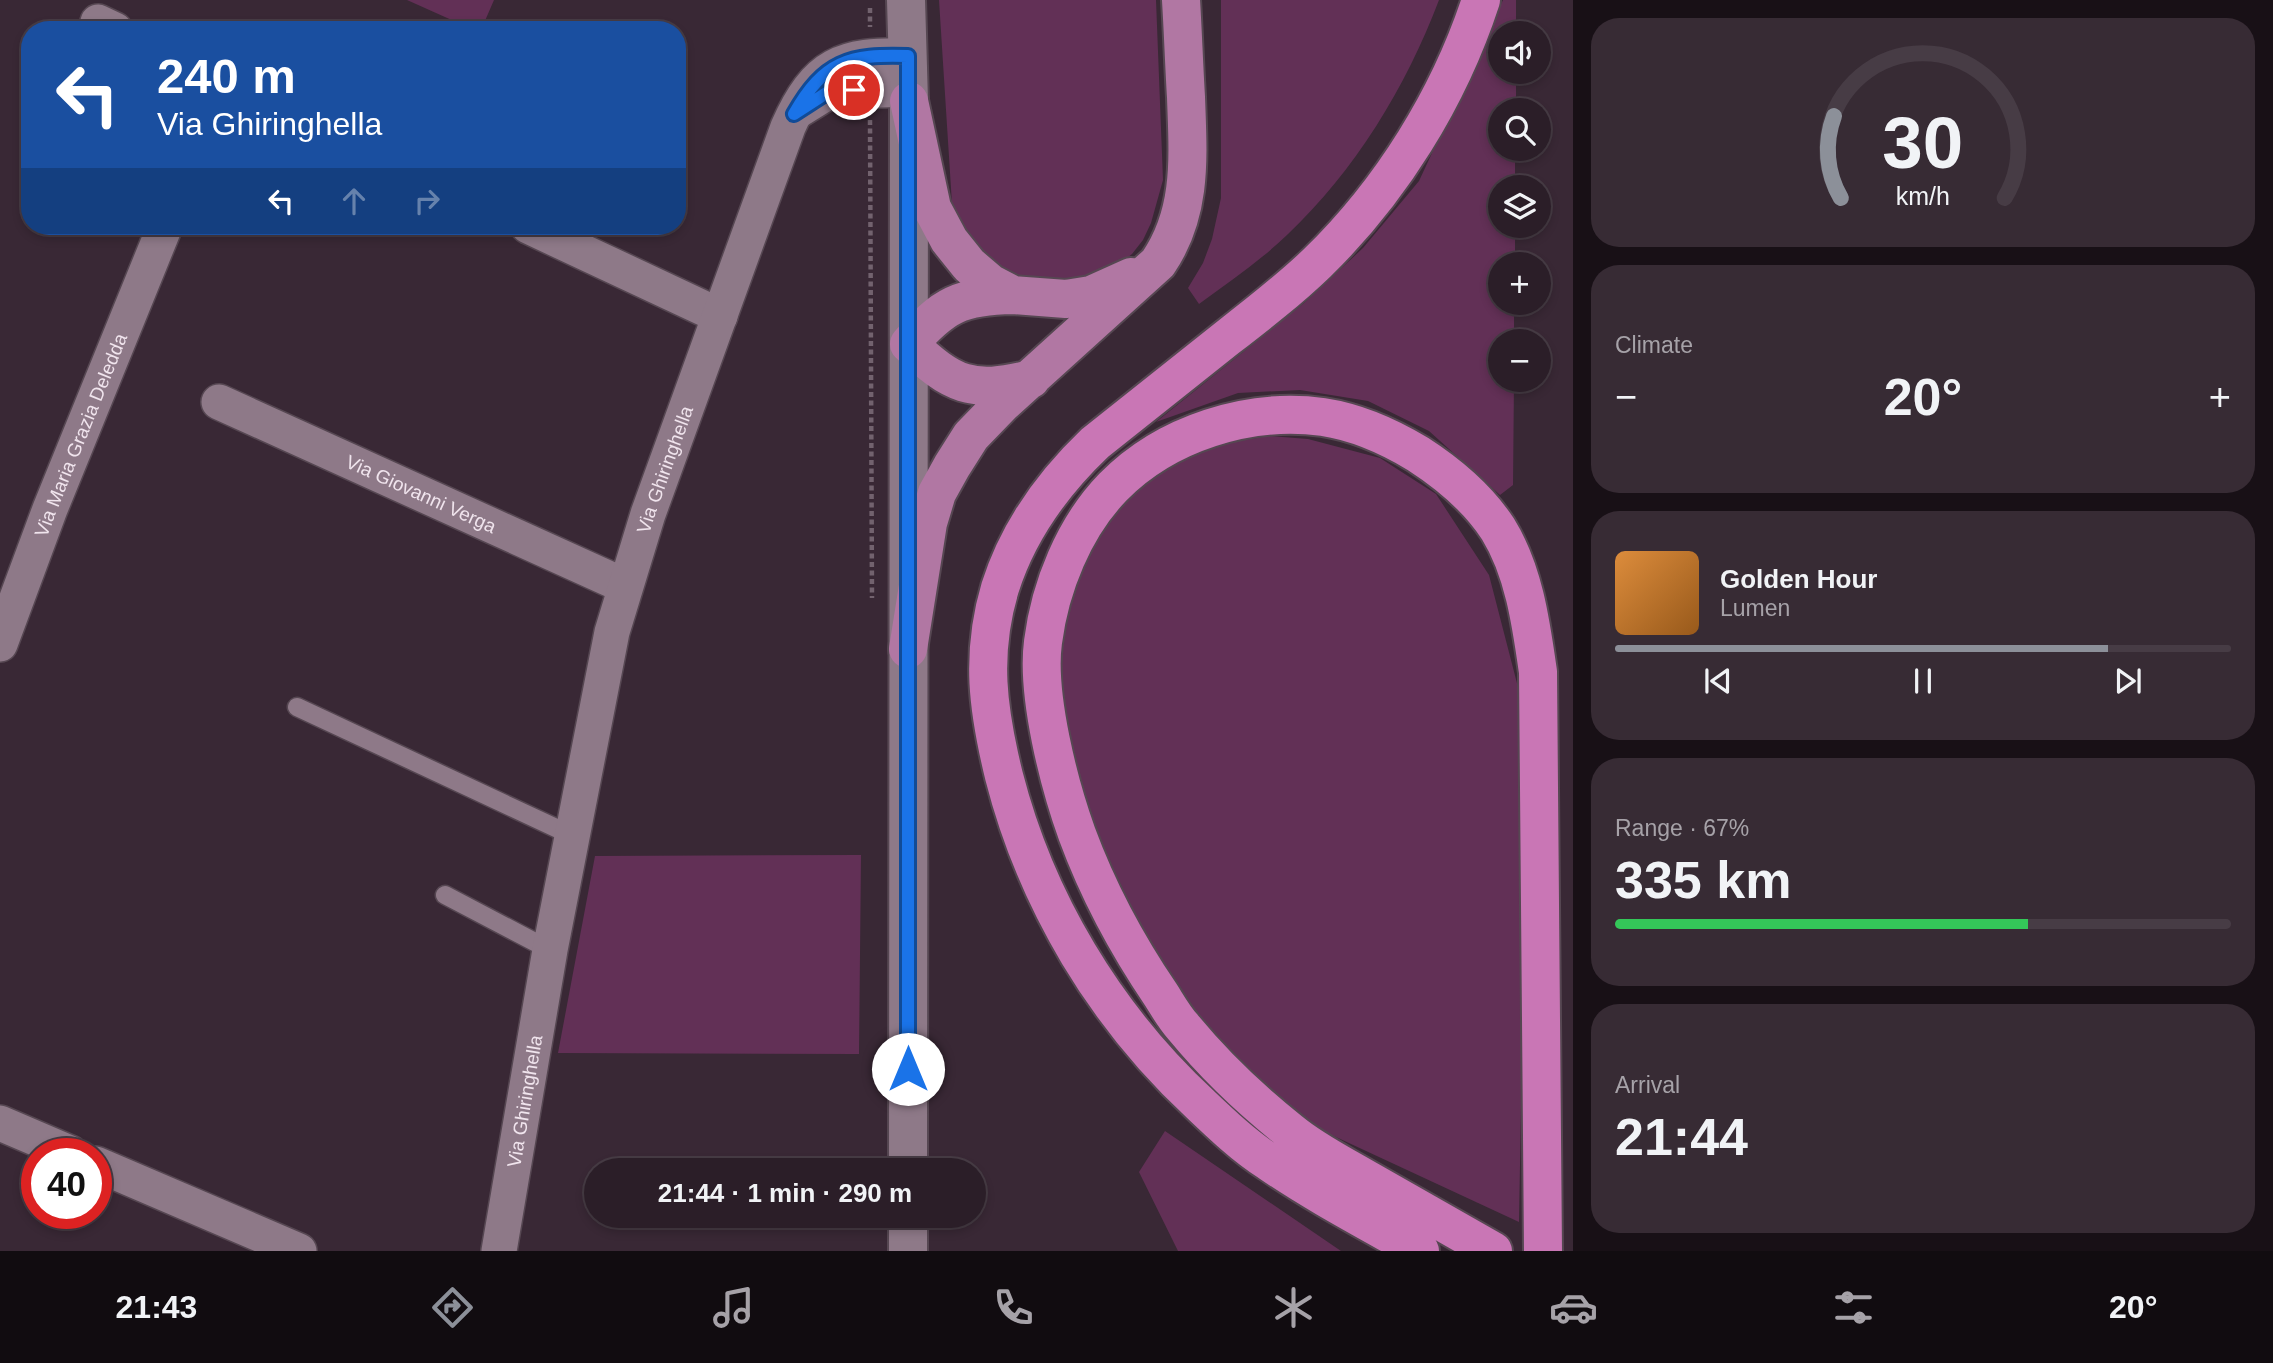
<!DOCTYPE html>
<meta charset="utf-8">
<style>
:root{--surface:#2b1e28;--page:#372b34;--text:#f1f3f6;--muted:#a6a2a8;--line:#473c45;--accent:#8c9099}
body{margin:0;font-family:Helvetica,sans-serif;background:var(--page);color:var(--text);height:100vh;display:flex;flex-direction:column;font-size:26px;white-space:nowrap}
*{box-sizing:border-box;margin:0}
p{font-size:23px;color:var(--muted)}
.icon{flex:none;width:38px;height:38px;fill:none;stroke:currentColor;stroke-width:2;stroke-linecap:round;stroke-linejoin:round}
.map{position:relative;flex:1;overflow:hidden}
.side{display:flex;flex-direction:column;gap:18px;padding:18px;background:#181016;width:700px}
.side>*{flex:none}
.top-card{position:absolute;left:21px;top:21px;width:665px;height:214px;border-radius:28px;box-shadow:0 4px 10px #0003,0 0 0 2px var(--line);background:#1a4fa0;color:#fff;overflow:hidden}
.fabs{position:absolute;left:1488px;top:21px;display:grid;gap:14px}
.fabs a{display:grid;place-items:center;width:63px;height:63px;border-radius:50%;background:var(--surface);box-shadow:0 4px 10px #0003,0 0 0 2px var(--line);font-size:35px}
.speed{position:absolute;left:21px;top:1138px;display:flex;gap:14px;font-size:35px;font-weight:700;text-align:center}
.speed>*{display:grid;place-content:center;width:91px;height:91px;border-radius:50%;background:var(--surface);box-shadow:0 4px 10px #0003,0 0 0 2px var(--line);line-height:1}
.speed .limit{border:10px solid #d22;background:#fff;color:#111}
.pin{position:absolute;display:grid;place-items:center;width:60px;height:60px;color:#fff;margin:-30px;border:4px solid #fff;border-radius:50%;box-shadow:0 2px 7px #0007}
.me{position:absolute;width:77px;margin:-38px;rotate:0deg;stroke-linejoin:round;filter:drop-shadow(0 0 5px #0008)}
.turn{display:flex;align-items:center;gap:24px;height:147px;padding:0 21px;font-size:32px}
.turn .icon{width:91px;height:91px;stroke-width:2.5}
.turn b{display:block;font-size:49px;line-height:60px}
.lanes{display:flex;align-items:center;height:66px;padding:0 21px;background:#0003;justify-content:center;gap:35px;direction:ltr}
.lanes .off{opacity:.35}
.big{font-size:52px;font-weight:700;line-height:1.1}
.side .tile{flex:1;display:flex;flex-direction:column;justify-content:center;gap:10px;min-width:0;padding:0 24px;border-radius:28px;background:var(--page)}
.side .dial{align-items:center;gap:0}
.dial svg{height:182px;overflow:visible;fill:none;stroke:var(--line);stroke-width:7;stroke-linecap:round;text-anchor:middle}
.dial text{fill:var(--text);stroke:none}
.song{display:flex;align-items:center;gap:21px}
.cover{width:84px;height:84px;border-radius:10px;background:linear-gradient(135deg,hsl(30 70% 55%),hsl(30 70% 35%))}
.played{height:7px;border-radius:4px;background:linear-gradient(90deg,var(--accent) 80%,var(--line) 80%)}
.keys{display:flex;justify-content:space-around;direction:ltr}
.heat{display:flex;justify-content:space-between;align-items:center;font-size:38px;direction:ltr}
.charge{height:10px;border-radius:5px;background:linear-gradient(90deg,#34c759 67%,var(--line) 0)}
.trip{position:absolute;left:584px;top:1158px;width:402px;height:70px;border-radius:35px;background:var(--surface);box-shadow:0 4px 10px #0003,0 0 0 2px var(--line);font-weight:700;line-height:70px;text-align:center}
.tabs{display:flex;height:112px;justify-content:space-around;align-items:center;background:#110c10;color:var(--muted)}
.tabs .icon{width:49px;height:49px}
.tabs .active{color:var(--accent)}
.tabs b{font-size:32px;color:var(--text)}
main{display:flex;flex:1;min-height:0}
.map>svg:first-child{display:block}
.green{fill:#623056}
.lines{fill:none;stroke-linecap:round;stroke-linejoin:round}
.service-casing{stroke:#564752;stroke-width:21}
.minor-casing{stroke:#564752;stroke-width:38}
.tertiary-casing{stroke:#564752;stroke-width:42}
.primary-casing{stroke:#564752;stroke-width:42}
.motorway-casing{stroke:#564752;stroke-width:42}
.path{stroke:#72626e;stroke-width:4.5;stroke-dasharray:5 3.5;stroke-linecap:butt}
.service{stroke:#8e7988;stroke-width:18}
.minor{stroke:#8e7988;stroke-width:35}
.tertiary{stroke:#8e7988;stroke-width:38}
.primary{stroke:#b177a3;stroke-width:38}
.motorway{stroke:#c976b5;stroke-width:38}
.route-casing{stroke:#114b97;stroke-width:18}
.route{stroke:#1a73e8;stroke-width:12}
.labels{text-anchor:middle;stroke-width:7;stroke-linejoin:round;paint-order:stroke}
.street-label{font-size:19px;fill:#f0e4ed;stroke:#2f1e2b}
</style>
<main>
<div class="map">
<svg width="1573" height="1251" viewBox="0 0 1573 1251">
<rect width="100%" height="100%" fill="#392835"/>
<path class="green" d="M407,0H494L481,30H474Z
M939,0H1156L1163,180L1151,223L1143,240L1132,254L1122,262L1075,282L1032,287L976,254L959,224L952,204Z
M1221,0H1439C1406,87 1355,171 1287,235C1260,261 1229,282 1199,304L1188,288L1203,263L1212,239L1221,198Z
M1503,0H1516V33H1500V72H1516V110H1500V149H1515V187H1500V226H1515V264H1500V303H1514V341H1500V380H1514L1513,485L1500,495L1429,431L1368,401L1300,390L1238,393L1156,422L1304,303L1363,248L1419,181Z
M1269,436L1308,439L1380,458L1436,494L1489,575L1519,691L1527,770L1519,1222L1295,1118L1217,1041L1148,942L1099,838L1064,734L1058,648L1067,601L1103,524L1128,496L1162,472L1195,453L1226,443Z
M861,855L859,1054L558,1053L595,856Z
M1165,1131L1341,1251H1178L1139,1172Z"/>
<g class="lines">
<defs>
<path id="service" d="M297,707L571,835
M445,895L550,950"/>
<g id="minor">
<path d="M98,22L115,30"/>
<path d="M799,110L828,92L908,89"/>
<path d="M528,226L720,316"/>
<path id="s1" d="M219,402L625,586"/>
<path id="s2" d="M0,644L50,509L165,226"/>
<path d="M0,1123L70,1153"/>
<path d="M96,1164L299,1251"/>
<path id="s3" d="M499,1251L550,950L612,632L648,514L788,127C816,64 842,54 908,56"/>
</g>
<path id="tertiary" d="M906,0L909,101L908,1171
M908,1251V1216"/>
<path id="primary" d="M909,101L932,208L949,240L969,265L990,283L1013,295L1066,299L1091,295L1131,277
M1013,295C960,296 943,305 909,344C952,385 971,394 1031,379
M908,649L928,523L937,493L952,466L971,436L1002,404L1158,263C1193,212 1188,156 1186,97C1184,65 1183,32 1181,0"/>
<path id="motorway" d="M1420,1251C1369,1222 1317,1195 1269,1162C1244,1146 1221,1124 1200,1104C1105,1016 1036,901 1004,776C988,711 980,655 1000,588C1018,531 1052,484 1095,443C1139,408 1183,373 1227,338C1258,314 1289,290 1317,263C1391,191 1449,98 1481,0
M1493,1251C1452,1228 1411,1204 1370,1181C1343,1165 1314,1151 1290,1131C1251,1100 1215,1066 1183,1027C1174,1017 1168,1006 1161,995C1127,945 1098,891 1077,834C1059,784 1036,695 1043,642C1050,587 1074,527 1113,487C1166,433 1249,407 1323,417C1356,422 1390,437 1418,454C1449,474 1477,497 1498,529C1524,571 1531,623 1538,672L1543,1251"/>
</defs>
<use href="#service" class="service-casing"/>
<use href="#minor" class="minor-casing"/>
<use href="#tertiary" class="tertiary-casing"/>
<use href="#primary" class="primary-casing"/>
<use href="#motorway" class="motorway-casing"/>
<path class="path" d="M870,8V27
M870,120L872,598"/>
<use href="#service" class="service"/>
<use href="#minor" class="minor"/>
<use href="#tertiary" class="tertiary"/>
<use href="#primary" class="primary"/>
<use href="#motorway" class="motorway"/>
</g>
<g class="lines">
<defs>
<path id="route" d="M854,90L828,92L794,114C824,61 849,54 908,56V1069"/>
</defs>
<use href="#route" class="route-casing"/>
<use href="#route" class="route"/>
</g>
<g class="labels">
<g class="street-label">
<text dy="7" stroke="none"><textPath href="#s2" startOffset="224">Via Maria Grazia Deledda</textPath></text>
<text dy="7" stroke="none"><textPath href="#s3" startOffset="800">Via Ghiringhella</textPath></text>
<text dy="7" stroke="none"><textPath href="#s1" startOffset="222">Via Giovanni Verga</textPath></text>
<text dy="7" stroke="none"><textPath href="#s3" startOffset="152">Via Ghiringhella</textPath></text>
</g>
</g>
</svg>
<div class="fabs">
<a><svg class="icon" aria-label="sound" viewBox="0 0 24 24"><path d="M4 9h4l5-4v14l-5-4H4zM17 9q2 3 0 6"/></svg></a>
<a><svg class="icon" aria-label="search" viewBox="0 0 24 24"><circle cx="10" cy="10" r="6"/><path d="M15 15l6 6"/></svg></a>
<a><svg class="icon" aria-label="layers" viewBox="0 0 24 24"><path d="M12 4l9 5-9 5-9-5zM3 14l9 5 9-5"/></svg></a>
<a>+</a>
<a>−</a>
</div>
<div class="speed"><div class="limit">40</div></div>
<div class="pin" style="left:854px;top:90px;background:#d93025"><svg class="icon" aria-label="arrive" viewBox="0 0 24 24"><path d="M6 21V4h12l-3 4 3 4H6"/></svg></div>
<svg class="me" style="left:908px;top:1069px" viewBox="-20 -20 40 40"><circle r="19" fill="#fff"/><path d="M0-13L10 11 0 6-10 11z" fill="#1a73e8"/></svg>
<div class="trip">21:44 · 1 min · 290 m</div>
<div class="top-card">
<div class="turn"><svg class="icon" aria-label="left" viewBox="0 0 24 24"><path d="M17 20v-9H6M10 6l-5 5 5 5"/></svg><div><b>240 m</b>Via Ghiringhella</div></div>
<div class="lanes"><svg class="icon" aria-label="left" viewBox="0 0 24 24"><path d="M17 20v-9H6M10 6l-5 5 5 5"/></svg><svg class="icon off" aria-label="ahead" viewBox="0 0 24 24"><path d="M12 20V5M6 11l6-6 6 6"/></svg><svg class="icon off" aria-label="right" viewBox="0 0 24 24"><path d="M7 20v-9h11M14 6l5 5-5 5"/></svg></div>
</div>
</div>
<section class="side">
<div class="tile dial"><svg viewBox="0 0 100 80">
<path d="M14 69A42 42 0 1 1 86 69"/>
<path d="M14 69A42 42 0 0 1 11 33" stroke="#8c9099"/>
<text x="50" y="56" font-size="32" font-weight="700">30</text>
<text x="50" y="72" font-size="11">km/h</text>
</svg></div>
<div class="tile"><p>Climate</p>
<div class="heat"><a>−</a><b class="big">20°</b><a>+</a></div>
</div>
<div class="tile">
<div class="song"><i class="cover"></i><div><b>Golden Hour</b><p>Lumen</p></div></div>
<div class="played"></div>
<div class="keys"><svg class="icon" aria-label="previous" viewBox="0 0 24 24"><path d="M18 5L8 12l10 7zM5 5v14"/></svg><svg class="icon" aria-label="pause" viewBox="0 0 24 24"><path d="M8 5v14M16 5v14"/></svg><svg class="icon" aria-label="next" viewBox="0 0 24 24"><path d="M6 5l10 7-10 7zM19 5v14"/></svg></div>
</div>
<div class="tile"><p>Range · 67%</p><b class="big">335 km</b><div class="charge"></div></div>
<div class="tile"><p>Arrival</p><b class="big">21:44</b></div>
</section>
</main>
<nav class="tabs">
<b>21:43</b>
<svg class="icon active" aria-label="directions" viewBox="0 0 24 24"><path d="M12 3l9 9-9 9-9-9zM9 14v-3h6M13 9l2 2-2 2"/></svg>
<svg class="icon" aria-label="music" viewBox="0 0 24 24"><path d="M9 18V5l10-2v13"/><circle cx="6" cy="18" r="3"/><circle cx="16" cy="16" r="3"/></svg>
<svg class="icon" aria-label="phone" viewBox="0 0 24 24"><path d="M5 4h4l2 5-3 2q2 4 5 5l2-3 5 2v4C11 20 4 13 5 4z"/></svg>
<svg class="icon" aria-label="climate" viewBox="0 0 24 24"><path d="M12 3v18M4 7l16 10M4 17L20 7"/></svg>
<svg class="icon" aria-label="car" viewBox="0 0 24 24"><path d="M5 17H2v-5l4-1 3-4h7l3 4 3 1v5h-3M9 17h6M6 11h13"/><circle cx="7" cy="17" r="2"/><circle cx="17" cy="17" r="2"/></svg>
<svg class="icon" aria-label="filters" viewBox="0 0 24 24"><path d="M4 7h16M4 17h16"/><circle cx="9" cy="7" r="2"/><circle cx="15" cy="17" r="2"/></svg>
<b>20°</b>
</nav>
